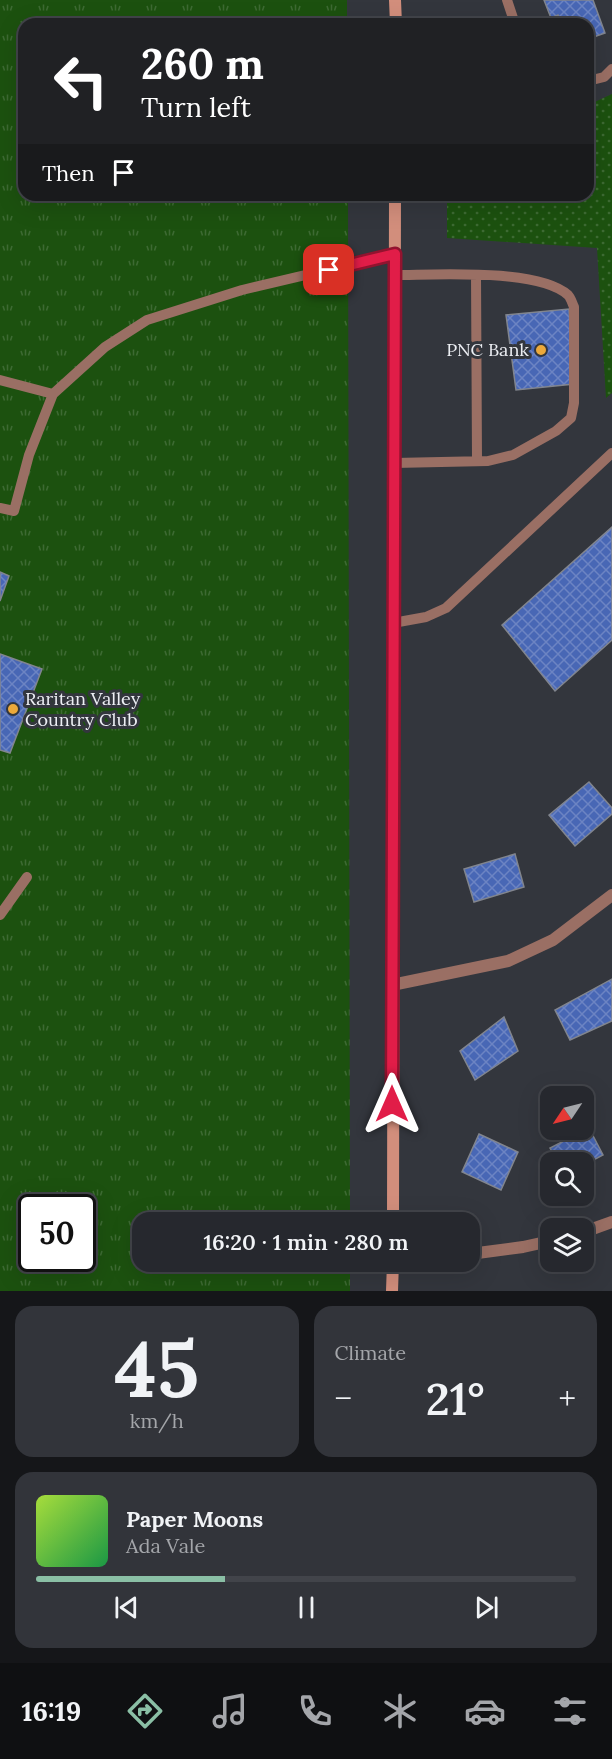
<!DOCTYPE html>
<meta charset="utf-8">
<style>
:root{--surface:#26282e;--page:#32343a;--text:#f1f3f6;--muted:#a4a6aa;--line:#42444a;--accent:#8abfa5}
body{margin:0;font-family:Lora,serif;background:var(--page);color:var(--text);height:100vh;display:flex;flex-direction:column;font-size:22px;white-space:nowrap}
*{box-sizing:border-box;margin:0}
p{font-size:20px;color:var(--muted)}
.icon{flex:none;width:33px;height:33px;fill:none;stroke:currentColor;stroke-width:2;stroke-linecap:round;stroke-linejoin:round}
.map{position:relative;height:1291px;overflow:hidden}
.details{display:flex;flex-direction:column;gap:15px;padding:15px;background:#151619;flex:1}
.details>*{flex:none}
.top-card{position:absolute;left:18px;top:18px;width:576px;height:183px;border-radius:18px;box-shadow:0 6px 24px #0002,0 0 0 2px var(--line);background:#202124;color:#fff;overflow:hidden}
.needle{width:39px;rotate:235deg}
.fabs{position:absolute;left:540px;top:1086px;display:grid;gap:12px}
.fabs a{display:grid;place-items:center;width:54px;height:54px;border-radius:12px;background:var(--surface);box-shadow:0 6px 24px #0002,0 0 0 2px var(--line);font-size:30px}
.speed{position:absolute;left:18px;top:1194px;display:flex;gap:12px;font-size:30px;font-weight:700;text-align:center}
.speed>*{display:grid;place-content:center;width:78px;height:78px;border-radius:50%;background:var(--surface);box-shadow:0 6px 24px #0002,0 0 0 2px var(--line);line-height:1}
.speed .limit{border:3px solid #111;border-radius:9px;background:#fff;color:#111}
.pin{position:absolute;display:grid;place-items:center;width:51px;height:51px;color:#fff;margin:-26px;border-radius:12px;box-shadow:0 3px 9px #0006}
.me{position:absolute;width:66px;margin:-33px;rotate:0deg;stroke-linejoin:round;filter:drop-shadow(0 0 4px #0008)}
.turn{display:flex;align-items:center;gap:21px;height:126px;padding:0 24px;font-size:27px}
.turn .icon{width:78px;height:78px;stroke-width:2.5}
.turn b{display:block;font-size:42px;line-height:51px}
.then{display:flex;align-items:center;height:57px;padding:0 24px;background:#0003;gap:12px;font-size:22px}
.big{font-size:45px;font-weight:600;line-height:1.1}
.details .widget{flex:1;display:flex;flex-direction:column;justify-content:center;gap:9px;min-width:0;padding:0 21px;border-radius:18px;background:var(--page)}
.details .dial{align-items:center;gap:0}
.dial b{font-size:78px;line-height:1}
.song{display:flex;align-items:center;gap:18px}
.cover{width:72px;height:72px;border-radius:9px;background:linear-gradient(135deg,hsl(80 70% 55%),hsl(140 70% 35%))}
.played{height:6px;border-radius:3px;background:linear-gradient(90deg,var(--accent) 35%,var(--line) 35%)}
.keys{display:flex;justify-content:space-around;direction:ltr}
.heat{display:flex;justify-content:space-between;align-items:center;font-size:33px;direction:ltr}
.details .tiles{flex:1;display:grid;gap:15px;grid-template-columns:1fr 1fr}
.widget:last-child{grid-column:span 2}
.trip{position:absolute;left:132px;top:1212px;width:348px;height:60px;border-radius:18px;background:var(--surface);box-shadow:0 6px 24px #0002,0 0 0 2px var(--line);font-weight:600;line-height:60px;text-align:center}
.dock{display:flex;height:96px;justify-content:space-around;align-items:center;background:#0f1012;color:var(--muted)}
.dock .icon{width:42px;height:42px}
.dock .selected{color:var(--accent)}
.dock b{font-size:27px;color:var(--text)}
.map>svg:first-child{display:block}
.grass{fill:url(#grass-tufts);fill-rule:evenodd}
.park{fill:url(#park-dots)}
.building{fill:url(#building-cross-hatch);stroke:#81858e;stroke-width:1.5}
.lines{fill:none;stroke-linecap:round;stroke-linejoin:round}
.service{stroke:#9a6f64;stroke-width:10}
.minor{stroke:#9a6f64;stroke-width:12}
.secondary{stroke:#d28e7c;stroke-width:12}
.route-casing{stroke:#92132f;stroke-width:15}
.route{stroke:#e11d48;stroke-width:10}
.poi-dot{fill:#eca93b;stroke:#33363d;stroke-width:2}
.labels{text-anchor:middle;stroke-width:6;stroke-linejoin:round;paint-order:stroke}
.poi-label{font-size:18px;fill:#edeff4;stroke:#33363d;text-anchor:end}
</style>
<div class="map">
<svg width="612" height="1291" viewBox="0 0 612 1291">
<defs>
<pattern id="grass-tufts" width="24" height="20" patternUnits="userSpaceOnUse" patternTransform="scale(1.5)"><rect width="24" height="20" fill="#1c510f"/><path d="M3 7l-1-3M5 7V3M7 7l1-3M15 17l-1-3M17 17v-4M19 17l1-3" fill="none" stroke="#3d6a33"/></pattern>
<pattern id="park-dots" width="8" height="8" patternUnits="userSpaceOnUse" patternTransform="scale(1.5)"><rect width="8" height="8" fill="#1c510f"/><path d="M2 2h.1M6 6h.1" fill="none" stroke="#3d6a33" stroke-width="1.8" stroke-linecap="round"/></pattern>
<pattern id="building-cross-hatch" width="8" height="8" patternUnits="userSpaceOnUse" patternTransform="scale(1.5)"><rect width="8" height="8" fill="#4867b5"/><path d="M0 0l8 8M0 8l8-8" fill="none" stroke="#6c84c3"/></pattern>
</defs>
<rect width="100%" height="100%" fill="#33363d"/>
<path class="grass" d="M0,0H347V24H24V195H348L350,1222H142V1262H350V1291H0ZM32,1208H82V1258H32Z"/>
<path class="park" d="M612,94V393L606,398L597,248L447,238V195H588V105Z"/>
<path class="building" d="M544,0H593L605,33L588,39V24H562L558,15L551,18Z
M569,309L574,384L516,390L506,315Z
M612,527V640L555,691L502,625Z
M0,572L9,576L0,601Z
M0,654L42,669L10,753L0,750Z
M589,782L612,808V814L575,846L549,815Z
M515,854L524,887L474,902L464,869Z
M612,979V1021L570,1040L555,1010Z
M504,1017L518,1051L475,1080L460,1051Z
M589,1128L603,1155L584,1165V1162H558L550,1148Z
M479,1134L518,1152L501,1190L462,1172Z"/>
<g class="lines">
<path class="service" d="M507,0L515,24
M588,81L604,77L612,69
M476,275L477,460
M0,380L53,394
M394,463L488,461L513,455L556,431L571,418L574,403V307C572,303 571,298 568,295C538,268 435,275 395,275
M0,508L14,511L29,455L53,394L105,347L147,320L242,290L395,254
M393,623L426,617L446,608L612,453
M0,915L27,877"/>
<path class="minor" d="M392,985L508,961L553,940L612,895
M584,1232L612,1222
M470,1254L523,1247L550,1241
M393,1264L410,1262"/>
<path class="secondary" d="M395,0L396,24
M393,1222L395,195
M392,1291L393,1262"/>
</g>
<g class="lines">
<defs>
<path id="route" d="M329,270L395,254L392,1104"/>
</defs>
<use href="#route" class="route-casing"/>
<use href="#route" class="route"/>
</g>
<g class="poi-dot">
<circle cx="541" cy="350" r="6"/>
<circle cx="13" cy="709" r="6"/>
</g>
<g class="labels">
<g class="poi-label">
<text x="529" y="356">PNC Bank</text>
<text x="25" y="705" text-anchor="start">Raritan Valley<tspan x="25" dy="21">Country Club</tspan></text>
</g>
</g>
</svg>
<div class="fabs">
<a><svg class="needle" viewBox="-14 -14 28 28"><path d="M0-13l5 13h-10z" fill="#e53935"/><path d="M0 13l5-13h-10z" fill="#a4a6aa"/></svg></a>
<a><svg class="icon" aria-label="search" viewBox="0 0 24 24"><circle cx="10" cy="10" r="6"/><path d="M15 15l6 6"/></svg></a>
<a><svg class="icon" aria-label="layers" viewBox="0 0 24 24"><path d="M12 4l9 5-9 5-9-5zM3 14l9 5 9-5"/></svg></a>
</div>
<div class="speed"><div class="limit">50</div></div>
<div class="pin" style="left:329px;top:270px;background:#d93025"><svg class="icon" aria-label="arrive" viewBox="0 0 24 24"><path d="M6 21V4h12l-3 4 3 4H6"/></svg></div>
<svg class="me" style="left:392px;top:1104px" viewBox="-20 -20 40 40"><path d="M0-17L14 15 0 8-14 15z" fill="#e11d48" stroke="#fff" stroke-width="4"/></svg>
<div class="trip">16:20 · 1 min · 280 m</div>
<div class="top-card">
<div class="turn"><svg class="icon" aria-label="left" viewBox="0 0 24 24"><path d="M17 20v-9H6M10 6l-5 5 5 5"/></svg><div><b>260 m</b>Turn left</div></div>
<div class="then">Then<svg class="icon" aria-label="arrive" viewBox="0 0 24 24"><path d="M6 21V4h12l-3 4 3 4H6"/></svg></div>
</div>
</div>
<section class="details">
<div class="tiles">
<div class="widget dial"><b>45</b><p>km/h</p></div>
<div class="widget"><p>Climate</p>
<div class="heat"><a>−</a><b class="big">21°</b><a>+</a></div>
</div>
<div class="widget">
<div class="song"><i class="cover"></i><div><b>Paper Moons</b><p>Ada Vale</p></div></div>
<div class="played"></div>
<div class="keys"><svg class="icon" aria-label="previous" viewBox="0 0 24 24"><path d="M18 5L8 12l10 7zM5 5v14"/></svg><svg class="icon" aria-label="pause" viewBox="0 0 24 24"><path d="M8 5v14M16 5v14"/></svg><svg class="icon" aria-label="next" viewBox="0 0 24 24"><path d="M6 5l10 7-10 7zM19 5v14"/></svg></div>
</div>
</div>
</section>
<nav class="dock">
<b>16:19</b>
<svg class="icon selected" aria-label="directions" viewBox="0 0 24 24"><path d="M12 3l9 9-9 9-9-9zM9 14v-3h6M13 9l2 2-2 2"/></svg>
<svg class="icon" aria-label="music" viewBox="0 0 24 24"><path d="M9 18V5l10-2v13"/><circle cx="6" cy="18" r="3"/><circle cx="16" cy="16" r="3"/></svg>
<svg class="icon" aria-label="phone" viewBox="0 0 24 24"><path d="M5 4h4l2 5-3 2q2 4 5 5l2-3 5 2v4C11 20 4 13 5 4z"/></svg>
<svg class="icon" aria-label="climate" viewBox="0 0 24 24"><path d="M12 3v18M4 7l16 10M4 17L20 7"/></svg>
<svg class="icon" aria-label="car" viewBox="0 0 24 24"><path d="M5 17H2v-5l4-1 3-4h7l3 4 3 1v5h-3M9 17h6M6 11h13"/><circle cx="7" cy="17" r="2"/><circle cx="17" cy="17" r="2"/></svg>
<svg class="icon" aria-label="filters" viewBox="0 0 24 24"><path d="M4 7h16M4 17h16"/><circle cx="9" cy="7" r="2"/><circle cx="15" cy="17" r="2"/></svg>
</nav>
